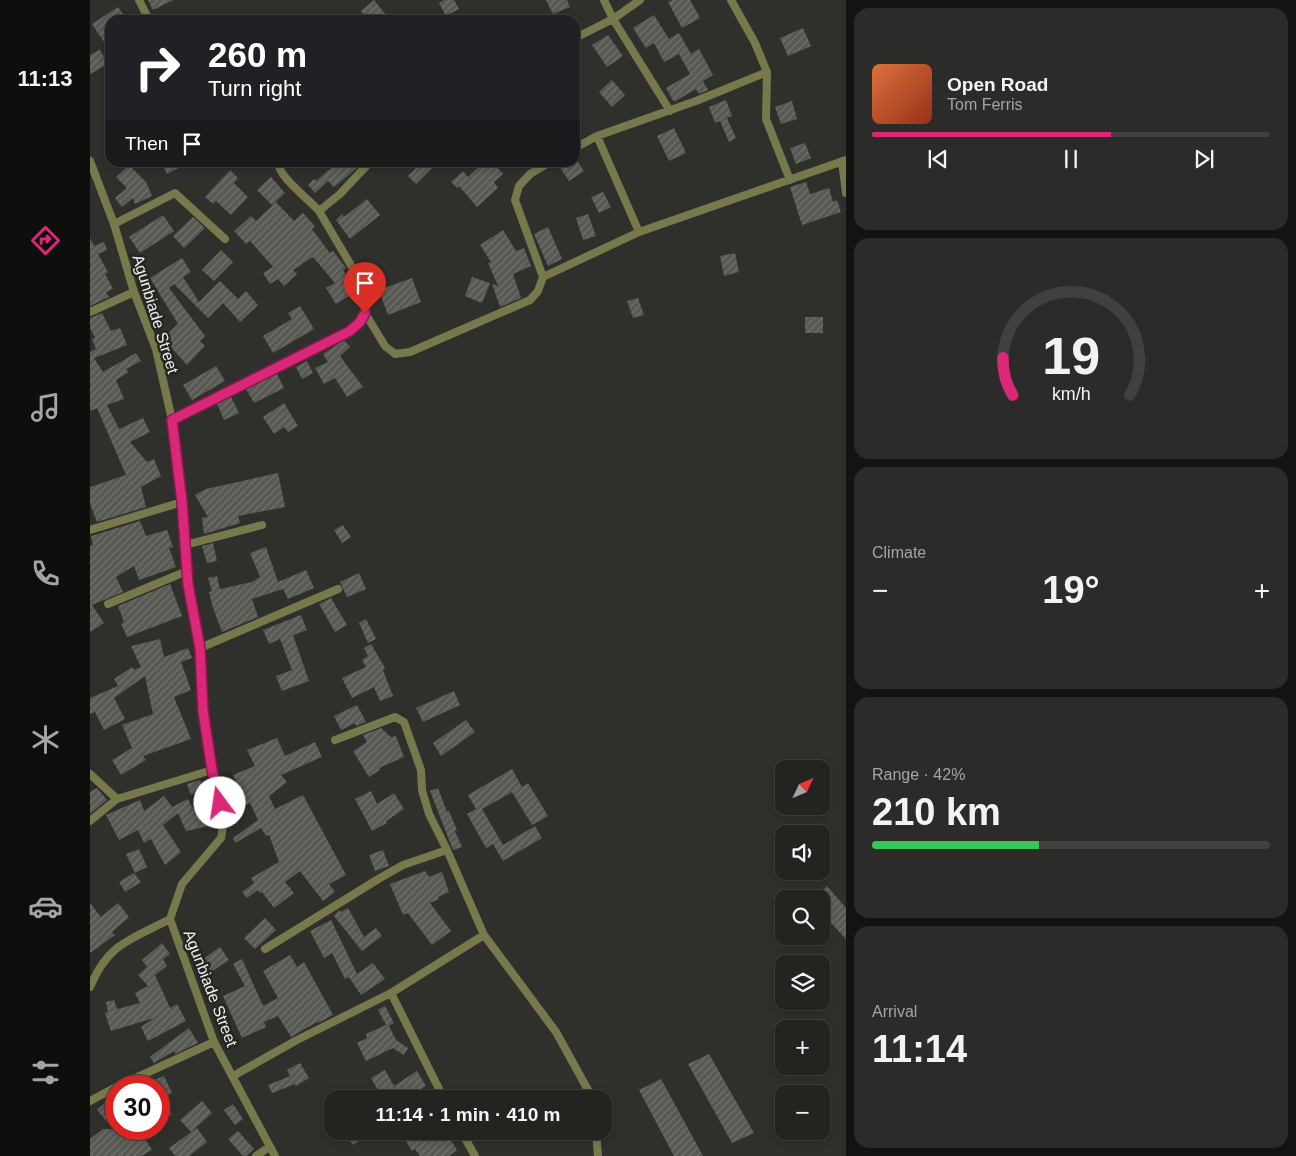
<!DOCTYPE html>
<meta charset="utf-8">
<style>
:root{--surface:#232420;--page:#2b2c29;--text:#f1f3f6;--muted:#a3a4a5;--line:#40413e;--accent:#db2777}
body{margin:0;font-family:Helvetica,sans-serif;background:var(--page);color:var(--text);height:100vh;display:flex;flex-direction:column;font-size:19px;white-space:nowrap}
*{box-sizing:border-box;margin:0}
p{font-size:16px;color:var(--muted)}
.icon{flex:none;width:28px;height:28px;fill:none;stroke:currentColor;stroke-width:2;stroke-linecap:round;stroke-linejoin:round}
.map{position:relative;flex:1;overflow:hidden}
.sheet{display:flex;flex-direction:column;gap:8px;padding:8px;background:#131412;width:450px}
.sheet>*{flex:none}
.hud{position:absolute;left:15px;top:15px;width:475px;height:152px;border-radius:15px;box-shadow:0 2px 8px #0003,0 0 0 1px var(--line);background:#202124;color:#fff;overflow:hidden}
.needle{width:32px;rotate:46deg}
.fabs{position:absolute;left:685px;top:760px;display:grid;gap:10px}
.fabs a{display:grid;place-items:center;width:55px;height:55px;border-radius:10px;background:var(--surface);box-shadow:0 2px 8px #0003,0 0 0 1px var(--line);font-size:25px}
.speed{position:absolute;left:15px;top:1075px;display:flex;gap:10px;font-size:25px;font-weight:700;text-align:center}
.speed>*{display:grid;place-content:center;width:65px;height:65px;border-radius:50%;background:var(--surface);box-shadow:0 2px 8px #0003,0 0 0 1px var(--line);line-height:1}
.speed .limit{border:8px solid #d22;background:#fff;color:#111}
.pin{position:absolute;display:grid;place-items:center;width:42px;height:42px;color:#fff;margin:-51px -21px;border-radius:50% 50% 50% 0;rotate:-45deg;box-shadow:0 0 5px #0007}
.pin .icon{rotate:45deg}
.me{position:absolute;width:55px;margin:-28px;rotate:346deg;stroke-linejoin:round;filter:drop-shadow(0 0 4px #0008)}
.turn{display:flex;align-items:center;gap:18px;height:105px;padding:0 20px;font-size:22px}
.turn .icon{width:65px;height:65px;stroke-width:2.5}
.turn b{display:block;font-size:35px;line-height:42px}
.then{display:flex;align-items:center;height:48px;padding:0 20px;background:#0003;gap:10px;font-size:19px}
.big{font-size:38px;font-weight:800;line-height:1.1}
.sheet .tile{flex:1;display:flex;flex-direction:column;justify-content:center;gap:8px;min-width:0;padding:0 18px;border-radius:15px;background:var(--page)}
.sheet .dial{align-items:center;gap:0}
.dial svg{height:130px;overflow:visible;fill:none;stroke:var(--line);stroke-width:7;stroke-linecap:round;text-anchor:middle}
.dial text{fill:var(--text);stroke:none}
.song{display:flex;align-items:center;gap:15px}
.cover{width:60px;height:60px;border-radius:8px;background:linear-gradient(135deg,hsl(20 70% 55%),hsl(10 70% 35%))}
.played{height:5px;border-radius:2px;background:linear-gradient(90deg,var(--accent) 60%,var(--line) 60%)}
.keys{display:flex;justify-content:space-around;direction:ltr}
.heat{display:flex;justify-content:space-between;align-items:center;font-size:28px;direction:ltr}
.charge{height:8px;border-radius:4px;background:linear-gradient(90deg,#34c759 42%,var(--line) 0)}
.trip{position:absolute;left:234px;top:1090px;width:288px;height:50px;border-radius:15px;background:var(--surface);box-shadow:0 2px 8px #0003,0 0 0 1px var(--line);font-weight:800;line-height:50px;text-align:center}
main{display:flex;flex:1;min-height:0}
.tab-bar{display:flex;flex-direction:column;width:90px;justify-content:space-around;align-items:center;background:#0e0e0d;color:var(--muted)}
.tab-bar .icon{width:35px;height:35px}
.tab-bar .active{color:var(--accent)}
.tab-bar b{font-size:22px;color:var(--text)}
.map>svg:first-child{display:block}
.building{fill:url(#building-hatch)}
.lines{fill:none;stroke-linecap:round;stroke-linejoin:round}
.street{stroke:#77794c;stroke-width:8}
.route-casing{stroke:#8e194d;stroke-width:12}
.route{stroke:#db2777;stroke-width:9}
.labels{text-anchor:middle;stroke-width:5;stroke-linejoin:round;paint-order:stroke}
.street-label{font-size:16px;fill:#efefec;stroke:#262621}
</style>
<main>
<nav class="tab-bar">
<b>11:13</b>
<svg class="icon active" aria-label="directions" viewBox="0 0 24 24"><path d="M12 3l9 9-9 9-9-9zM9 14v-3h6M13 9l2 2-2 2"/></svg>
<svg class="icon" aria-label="music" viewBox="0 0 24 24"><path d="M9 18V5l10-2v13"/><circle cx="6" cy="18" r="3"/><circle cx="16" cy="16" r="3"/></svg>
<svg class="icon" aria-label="phone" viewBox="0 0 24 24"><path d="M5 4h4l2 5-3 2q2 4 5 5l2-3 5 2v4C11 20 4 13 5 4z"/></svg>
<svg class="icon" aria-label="climate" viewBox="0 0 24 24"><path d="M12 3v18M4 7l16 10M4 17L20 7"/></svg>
<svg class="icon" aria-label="car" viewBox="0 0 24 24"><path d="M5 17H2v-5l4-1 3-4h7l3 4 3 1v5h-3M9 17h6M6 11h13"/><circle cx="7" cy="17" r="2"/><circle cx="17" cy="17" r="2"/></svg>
<svg class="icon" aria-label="filters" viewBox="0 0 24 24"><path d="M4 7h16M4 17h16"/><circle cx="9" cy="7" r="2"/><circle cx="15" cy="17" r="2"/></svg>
</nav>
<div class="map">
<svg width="756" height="1156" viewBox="0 0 756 1156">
<defs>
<pattern id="building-hatch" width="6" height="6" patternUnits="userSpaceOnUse" patternTransform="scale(1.25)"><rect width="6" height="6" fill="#595954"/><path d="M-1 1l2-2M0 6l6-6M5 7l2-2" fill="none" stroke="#71716d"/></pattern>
</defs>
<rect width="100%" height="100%" fill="#2f302b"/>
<path class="building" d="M58,0H83L63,10Z
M284,0L300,20H278L271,11Z
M354,0H364L369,9L356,16L349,3Z
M456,0H477L480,7L463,14Z
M583,0H600L610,18L592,28L578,2Z
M28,7L37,20H20V39L14,42L2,24Z
M564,15L579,39L589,33L601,54L609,49L623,75L613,81L618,90L609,94L606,89L584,102L576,88L600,74L589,54L574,62L564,43L556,48L543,28Z
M713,28L721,46L698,56L690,38Z
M518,35L533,56L517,67L502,45Z
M10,50L18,64L0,74V55Z
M522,80L535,95L522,107L509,92Z
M636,100L642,116L637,118L646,138L639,142L630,121L625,123L619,107Z
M702,101L707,119L691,124L685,107Z
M584,128L596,153L579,161L567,136Z
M715,143L721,158L706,164L700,148Z
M71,162H100L77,174Z
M248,162H264L268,167L244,187L238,181L225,193L218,185L224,179L226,181Z
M332,162H339L343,167L326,184L318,176Z
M394,162H402L413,174L404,182L408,188L387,207L369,186L367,188L361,182L373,171L378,177Z
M475,162H488L494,171L479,181L469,166Z
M39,165L56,182L62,196L45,204L43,198L32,207L25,198L37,188L26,177Z
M140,170L148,178L144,183L158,197L141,215L126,201L123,204L115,197Z
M181,177L195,193L182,205L167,190Z
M716,182L720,194L739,188L743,202L747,200L751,212L712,225L700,187Z
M513,192L521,207L509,213L501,197Z
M277,199L290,215L260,239L246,220L252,214L254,217Z
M186,202L204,221L213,213L225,226L222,229L240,253L243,251L253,264L256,268L253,270L267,291L246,304L236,288L245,283L223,257L203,270L207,274L194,286L188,279L180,284L173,273L183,267L160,241L156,244L144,231L161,216L166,221Z
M498,214L506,236L493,240L486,218Z
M73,215L84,231L50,253L39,237Z
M103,217L115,228L94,248L83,236Z
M458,227L472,259L458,266L444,234Z
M413,230L426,251L434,248L441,266L423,274L431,298L410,307L402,284L408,286L398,263L401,262L390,245Z
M0,238L4,246L14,242L17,250L8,254L18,272L15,274L23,289L16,292L19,297L0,306Z
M131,250L143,262L124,281L112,270Z
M645,253L649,272L634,276L630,256Z
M92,258L101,272L93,277L109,302L130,281L148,299L156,291L168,305L150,322L133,303L118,318L84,284L79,288L115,336L110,341L115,346L97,365L73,338L88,324L60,278Z
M382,277L400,283L392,303L375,296Z
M322,278L331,302L298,315L289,290Z
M548,298L554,315L543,318L537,301Z
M210,306L224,329L183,353L173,336L202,319L198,313Z
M12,313L21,331L30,328L37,345L4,358L13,372L46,353L51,361L36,369L39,372L26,380L34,399L17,405L29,429L53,418L60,432L40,442L57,462L64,459L71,476L51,487L56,507L7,522L0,504V487L36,475L7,408L0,411V352L6,349L2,339L5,338L0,328V318Z
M715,317H733V333H715Z
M254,340L260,347L250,356L273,387L257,397L245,378L234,384L225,368L238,362L233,354Z
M217,361L223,373L212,379L206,367Z
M126,366L135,381L102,400L93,385Z
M187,374L194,388L164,403L156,389Z
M141,397L149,413L134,420L127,404Z
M194,403L208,426L198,432L194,427L184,434L173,417Z
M188,473L195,507L148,516L150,523L114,534L112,518L118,517L105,495L116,489Z
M50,521L56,536L77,530L83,547L79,548L86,567L49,580L44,566L26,577L33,592L2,605L14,623L0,632V546L3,545L1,536Z
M253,525L261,537L252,543L244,530Z
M123,543L127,561L117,563L112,546Z
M176,547L188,582L216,570L224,588L198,599L193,589L162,599L168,617L132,632L123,608L119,592L122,591L118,578L127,576L130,589L162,582L170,577L160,553Z
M269,573L276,589L257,597L250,582Z
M80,584L92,616L37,637L31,624L34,622L28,606Z
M241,598L257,625L245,632L229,604Z
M211,615L217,630L203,635L219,681L192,691L186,676L202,670L190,639L179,644L173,630Z
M276,619L286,639L278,643L269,623Z
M70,639L74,657L98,648L102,658L91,662L101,690L84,697L101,739L53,756L56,760L31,775L22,760L42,748L32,725L63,714L55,676L24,698L35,719L14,730L5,712L0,714V698L28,686L24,679L42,667L44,670L51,667L41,646Z
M281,644L295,668L293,670L303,696L290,701L284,687L262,698L252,678L276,667L272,660L278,656L274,648Z
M364,691L370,705L333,722L326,708Z
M267,705L276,722L266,726L265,723L251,730L244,716Z
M376,720L385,732L351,756L343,743Z
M291,728L301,737L306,736L314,757L289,768L290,770L279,777L263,751L277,742L273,735Z
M187,738L195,756L225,742L232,757L191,775L197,782L179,796L185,809L213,795L256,875L239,884L245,892L233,901L210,871L195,882L204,893L184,908L172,892L169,893L168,890L157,898L152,892L164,883L161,878L189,862L179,835L176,836L171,828L145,843L143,838L168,820L160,803L153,806L149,797L152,796L143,775L165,766L157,750Z
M422,769L432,787L438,783L458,816L442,825L422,792L392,809L413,845L445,826L452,838L413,861L403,844L396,848L377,814L386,809L378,795Z
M110,780L114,790L101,795L97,784Z
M7,788L17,800L0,814V792Z
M348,788L357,812L359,811L367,830L365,831L372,847L363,850L340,791Z
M281,791L287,804L304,793L314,809L296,821L297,823L282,831L265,799Z
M74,796L82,807L98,799L106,814L121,811L123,825L96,831L88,813L73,825L91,852L75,865L61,839L54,843L48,830L29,840L16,815L50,800L54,811Z
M49,849L57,867L45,873L36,854Z
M293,850L299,866L285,871L279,855Z
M335,871L339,877L352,872L359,892L348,897L349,899L340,903L361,931L342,945L318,913L313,915L300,884Z
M44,873L51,882L35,892L29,882Z
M737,886L756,908V939L731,912V899H723Z
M0,903L11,917L28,903L39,917L22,932L25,935L0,953Z
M258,908L274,937L286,928L292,936L272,951L244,916L249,910L251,912Z
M175,918L186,930L165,949L154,938Z
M241,920L267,974L283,963L295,979L271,995L259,977L255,979L242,953L234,958L220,931Z
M72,943L80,954L73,959L77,966L65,975L80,1008L87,1004L96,1021L58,1041L51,1027L64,1018L21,1031L15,1013L18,1012L16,1002L24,1000L27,1009L50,1003L45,993L58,986L48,975L57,967L52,960Z
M130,947L139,960L121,972L113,959Z
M200,955L207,967L214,962L243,1015L228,1023L227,1022L201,1037L188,1016L174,1022L176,1027L152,1038L133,996L155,986L143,964L152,959L173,1006L188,998L173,971Z
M295,1006L304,1023L299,1026L306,1040L318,1048L314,1055L303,1048L276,1061L267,1043L277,1038L276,1034L296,1025L288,1010Z
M99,1028L108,1043L85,1054L84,1051L64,1063L60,1057Z
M619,1054L664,1133L642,1143L598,1064Z
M210,1063L219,1078L206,1086L205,1084L182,1093L178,1085L200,1076L197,1070Z
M295,1070L304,1086L327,1071L336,1086L315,1099H293L281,1078Z
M74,1076L82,1093L74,1097L82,1115L69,1120V1086H50Z
M571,1079L613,1156H584L549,1090Z
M26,1093V1116L18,1123L7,1110Z
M112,1101L122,1113L101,1132L90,1120Z
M143,1104L153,1119L145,1125L134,1110Z
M107,1128L117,1142L99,1156H85L79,1148Z
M13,1129H49L62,1150L51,1156H0V1139Z
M148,1131L164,1149L156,1156H153L138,1139Z
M254,1131H283L263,1145Z
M321,1131H355L367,1150L359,1156H330L325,1149L322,1151L313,1136Z"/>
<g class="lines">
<path class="street" d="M49,0L59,20
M514,0L523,19L580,111
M641,0L665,43L677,72L676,119L700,180
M485,38L523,19L550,0
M507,136L549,232
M485,148L507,136L606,101L677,72
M0,161L24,224L44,292L66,349L82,420L92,502L98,584L110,648L113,711L122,770L134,819L131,838L92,884L80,919L124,1042L185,1156
M752,161L756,193
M188,162C189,178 218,198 229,211
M24,224L85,193L135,239
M453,277L425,200L429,186L440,174L460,162
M0,312L44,292
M275,313L295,346L305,354L320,352L440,300L448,291L453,277L549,232L756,160
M82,420L260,331C276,317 279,304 272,284L229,211L250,194L280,162
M0,530L92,502
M95,545L172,525
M18,604L97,571
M110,648L248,589
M0,774L27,799
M0,821L27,799L122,770
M394,935L466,1032L503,1099
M175,949L290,878L313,865L357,850
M0,987C19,942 41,940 80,919
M301,993L354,1099
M143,1076L207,1040L301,993L394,935L357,850L339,814L332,790L331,770L314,722L305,717L245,740
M28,1086L124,1042
M0,1101L26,1087
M371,1131L385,1156
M506,1131L508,1156
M166,1156L179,1147"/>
</g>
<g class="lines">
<defs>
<path id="route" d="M130,803L122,770L113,711L110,648L98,584L92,502L82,420L260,331L270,322L275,313"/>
</defs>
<use href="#route" class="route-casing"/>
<use href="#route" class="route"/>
</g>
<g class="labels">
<g class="street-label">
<text transform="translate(66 314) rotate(73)" y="6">Agunbiade Street</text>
<text transform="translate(121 988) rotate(69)" y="6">Agunbiade Street</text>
</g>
</g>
</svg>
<div class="fabs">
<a><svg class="needle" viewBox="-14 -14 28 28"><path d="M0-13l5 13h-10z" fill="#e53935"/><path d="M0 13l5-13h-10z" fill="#a3a4a5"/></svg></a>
<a><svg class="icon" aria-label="sound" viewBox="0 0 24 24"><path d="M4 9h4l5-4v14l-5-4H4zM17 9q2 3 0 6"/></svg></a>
<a><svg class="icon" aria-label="search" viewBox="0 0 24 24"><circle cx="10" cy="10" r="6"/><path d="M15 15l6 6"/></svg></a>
<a><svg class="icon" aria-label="layers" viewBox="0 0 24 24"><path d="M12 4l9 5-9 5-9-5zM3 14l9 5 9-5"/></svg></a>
<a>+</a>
<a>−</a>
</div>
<div class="speed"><div class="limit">30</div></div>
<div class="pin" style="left:275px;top:313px;background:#d93025"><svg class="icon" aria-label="arrive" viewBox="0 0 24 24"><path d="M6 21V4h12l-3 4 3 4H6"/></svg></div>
<svg class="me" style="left:130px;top:803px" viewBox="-20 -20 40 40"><circle r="19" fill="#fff"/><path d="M0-13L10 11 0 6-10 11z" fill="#db2777"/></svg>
<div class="trip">11:14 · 1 min · 410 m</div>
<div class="hud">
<div class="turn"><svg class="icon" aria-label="right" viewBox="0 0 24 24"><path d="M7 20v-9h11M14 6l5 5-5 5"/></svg><div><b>260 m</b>Turn right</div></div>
<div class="then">Then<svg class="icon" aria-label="arrive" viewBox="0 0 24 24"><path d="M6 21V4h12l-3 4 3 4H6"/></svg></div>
</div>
</div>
<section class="sheet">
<div class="tile">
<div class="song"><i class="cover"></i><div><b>Open Road</b><p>Tom Ferris</p></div></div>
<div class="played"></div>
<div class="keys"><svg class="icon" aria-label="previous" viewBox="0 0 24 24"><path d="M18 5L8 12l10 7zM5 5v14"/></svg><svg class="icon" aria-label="pause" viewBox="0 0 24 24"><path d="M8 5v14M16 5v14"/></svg><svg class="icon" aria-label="next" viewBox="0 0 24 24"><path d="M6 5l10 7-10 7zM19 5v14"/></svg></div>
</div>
<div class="tile dial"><svg viewBox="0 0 100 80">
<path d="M14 69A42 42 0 1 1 86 69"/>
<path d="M14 69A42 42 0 0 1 8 46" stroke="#db2777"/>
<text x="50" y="56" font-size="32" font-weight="700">19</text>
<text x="50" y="72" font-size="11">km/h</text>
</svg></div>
<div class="tile"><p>Climate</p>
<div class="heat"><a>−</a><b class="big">19°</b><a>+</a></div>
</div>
<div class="tile"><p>Range · 42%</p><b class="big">210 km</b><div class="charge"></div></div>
<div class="tile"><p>Arrival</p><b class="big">11:14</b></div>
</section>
</main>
